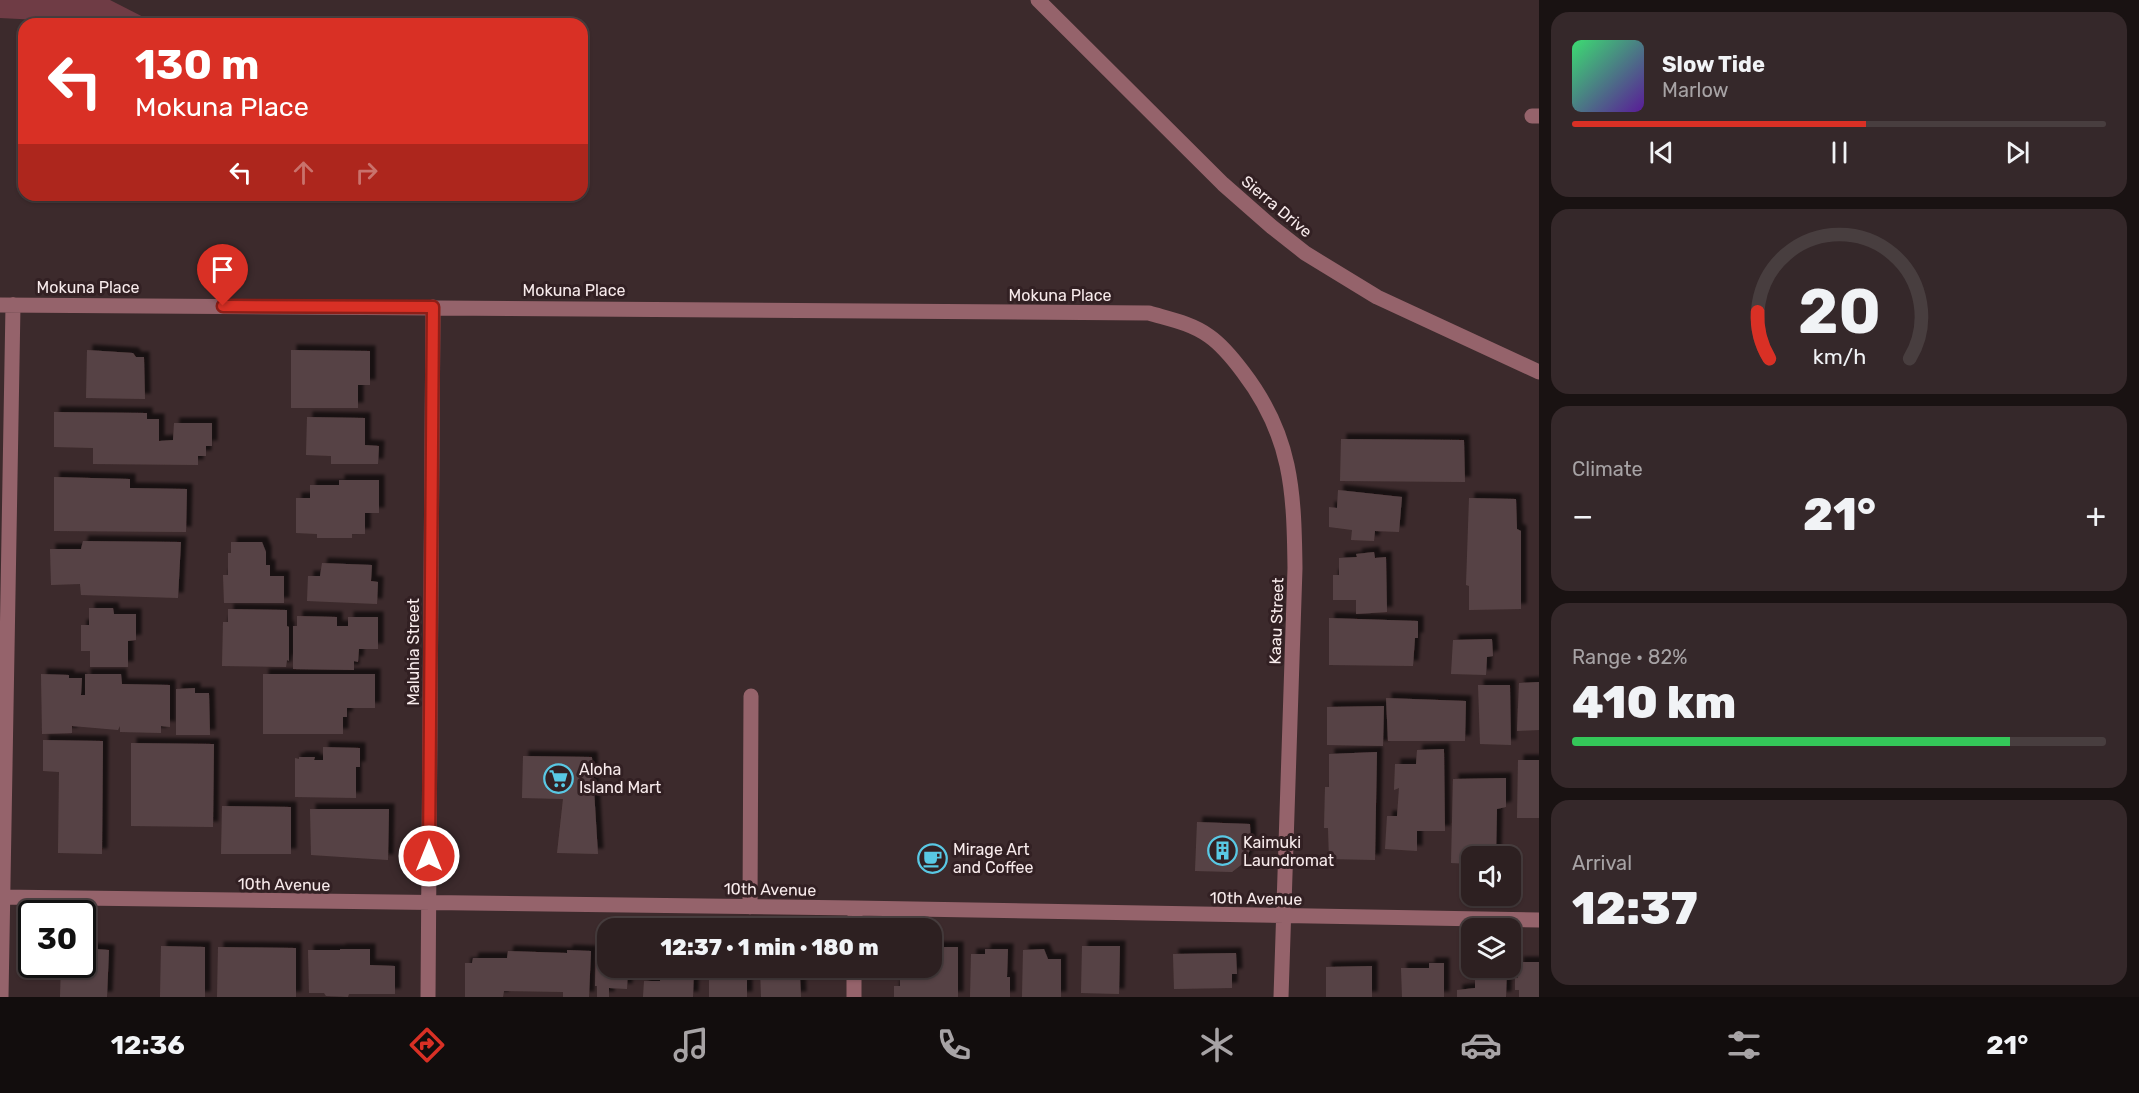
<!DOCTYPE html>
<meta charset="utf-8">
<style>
:root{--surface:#2d2021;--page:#35282a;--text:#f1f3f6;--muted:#a7a3a5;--line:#483e3f;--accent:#d93025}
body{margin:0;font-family:Rubik,sans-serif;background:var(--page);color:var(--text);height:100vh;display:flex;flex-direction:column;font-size:22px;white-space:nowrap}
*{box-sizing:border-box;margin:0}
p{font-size:20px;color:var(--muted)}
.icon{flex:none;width:33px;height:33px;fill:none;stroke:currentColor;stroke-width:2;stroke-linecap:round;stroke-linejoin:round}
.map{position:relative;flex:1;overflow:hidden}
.sheet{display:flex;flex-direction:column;gap:12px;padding:12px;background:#191212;width:600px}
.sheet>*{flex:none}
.hud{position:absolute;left:18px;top:18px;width:570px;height:183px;border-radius:18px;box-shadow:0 2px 4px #0004,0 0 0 2px var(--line);background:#d93025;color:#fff;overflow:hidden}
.controls{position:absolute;left:1461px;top:846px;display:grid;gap:12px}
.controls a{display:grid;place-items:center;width:60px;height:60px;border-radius:12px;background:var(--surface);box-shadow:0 2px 4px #0004,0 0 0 2px var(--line);font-size:30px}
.speed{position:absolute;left:18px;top:900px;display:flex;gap:12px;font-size:30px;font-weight:700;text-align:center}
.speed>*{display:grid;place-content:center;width:78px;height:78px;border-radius:50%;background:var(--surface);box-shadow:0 2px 4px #0004,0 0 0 2px var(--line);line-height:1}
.speed .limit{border:3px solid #111;border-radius:9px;background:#fff;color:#111}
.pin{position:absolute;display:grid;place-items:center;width:51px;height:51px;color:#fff;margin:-62px -26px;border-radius:50% 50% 50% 0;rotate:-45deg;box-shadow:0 0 6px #0007}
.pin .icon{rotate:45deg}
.me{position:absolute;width:66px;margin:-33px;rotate:0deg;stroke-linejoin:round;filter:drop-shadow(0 0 4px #0008)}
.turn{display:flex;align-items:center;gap:21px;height:126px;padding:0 18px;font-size:27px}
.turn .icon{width:78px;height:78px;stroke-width:2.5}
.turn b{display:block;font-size:42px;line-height:51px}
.lanes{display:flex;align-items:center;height:57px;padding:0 18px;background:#0003;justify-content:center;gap:30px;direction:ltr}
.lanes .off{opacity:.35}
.big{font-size:45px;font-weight:800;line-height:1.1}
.sheet .card{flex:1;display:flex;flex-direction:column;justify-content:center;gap:9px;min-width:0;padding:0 21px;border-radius:18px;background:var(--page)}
.sheet .dial{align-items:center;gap:0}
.dial svg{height:156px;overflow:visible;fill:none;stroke:var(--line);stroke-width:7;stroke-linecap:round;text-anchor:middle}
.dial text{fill:var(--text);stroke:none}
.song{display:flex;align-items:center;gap:18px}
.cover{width:72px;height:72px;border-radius:9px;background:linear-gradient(135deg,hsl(140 70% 55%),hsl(270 70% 35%))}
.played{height:6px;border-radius:3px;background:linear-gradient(90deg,var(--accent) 55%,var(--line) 55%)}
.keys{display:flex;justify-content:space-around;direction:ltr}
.heat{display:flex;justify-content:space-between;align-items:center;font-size:33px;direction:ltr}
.charge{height:9px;border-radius:4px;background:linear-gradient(90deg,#34c759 82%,var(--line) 0)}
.trip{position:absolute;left:597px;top:918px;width:345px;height:60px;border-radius:18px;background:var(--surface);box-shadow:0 2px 4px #0004,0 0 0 2px var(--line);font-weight:800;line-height:60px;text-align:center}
.tabs{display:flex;height:96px;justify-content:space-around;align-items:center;background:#120d0d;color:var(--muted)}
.tabs .icon{width:42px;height:42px}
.tabs .active{color:var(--accent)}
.tabs b{font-size:27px;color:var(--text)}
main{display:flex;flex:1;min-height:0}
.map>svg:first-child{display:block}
.green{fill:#6f3c45}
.building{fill:#574345;filter:url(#shadow)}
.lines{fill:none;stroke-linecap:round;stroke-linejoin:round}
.minor{stroke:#95636b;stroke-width:15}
.route-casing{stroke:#8d1f18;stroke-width:15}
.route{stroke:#d93025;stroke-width:10}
.labels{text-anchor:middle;stroke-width:6;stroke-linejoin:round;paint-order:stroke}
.street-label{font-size:16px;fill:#f8ebec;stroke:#322023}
.poi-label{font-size:16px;fill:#f8ebec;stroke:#322023;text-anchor:start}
</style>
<main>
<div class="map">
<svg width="1539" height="997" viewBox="0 0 1539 997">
<defs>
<filter id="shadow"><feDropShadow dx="5.5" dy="-5.5" stdDeviation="1.5" flood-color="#0009"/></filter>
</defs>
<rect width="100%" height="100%" fill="#3c2a2c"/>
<path class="green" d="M0,0H110L157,24H116L0,18Z"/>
<path class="building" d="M87,350L133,353L136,357H144L145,399L86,398Z
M291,350L370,351V385H358V408H291Z
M54,412L147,413V419H159V441L173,440L174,423H212V446H206V456H198V465L93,464V448L54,447Z
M307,417L365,418V445L379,446L378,464H331V456L306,455Z
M1341,439L1464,440L1465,482L1340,481Z
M54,477L130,479V488L187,489L186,532L54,531Z
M339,480H379V513H365V534H352V538H317V534L296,533V498H310V485H339Z
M1338,490L1402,497L1399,532L1375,531L1374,541L1351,540L1352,530L1329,527V507L1337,508Z
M1469,498L1516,499L1517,529L1521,531V609L1469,610V586L1466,585Z
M83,541L181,542L178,598L81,595L80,584L51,585L50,549H81Z
M231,542H262L266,552V565H270V576H284V603H224L223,575H228V553H231Z
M1374,552L1375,558L1386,557L1387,612L1356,614V600H1333V575H1339V558L1357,557L1356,554Z
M322,563L372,565L371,581L378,582L377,604L307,601L308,576H320Z
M89,608H113L114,614H136V640L128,641V667H90V651H81V625H89Z
M228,609L287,610V626L289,627V661L287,660L286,667L222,666L223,622H228Z
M297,616L337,617V626H348V617H378V649H359L358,662L354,661V670L293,669V626H297Z
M1329,618L1418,621V638H1415L1413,666L1329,665Z
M1492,639L1493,656L1487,657L1486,675L1451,674L1453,640Z
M41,674L69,675V678H82L81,695H85V674H121L122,684L170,685V727L161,726V733L120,732V726L118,730L72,726V733L42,734Z
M263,674H375V708H347V717H343V734H263Z
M1539,682V730L1517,731L1519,683Z
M1478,685H1510L1511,745L1480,744Z
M195,688V693H209L210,735H176V689Z
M1386,698L1466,701L1465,741H1388Z
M1384,706L1383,746L1327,745V707Z
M43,740L103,741L102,854L58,853L59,772L43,771Z
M131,743L214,744L213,827L131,826Z
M323,747L360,748V767H356V798L295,797V758L299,759V757H315L314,760H323Z
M1444,749L1445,831H1417V851L1385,849L1387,816H1397L1399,788L1394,790L1395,764H1416L1417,750Z
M1377,752L1375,860L1329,859L1328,828H1324L1325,787H1329V754Z
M523,756L592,757L598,854L557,853L563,799L522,798Z
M1518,760H1539V818H1517Z
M1506,778V807L1497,809L1496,856H1472V864L1451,863L1453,779Z
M222,806L291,807V854H221Z
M310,809H389L388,860L311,855Z
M1197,822L1250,824L1251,847L1245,862L1232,872L1195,871Z
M596,944L608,945V968H628L627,989L609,988V997H597V986H595Z
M161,946L205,947V997H160Z
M1082,946H1120L1119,994L1081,993Z
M218,947L296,948V997H217Z
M932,947H958V997H894V986H900V980H906V968H932Z
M82,948L109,950L107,997H60L61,964H82Z
M340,949H370V965L395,966V994H349L348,997L326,996L324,993H309L308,950H340Z
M985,949H1008L1007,977H1010V997H970L971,954H985Z
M1044,949L1048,959H1061V997H1022L1023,950Z
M567,950L591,951L589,997H563V992L504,991L503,997H465V963H472L473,958H507L508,951L567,953Z
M1236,953L1237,974H1232V988L1174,989L1173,954Z
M1518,962H1539V997H1519V990H1515V978H1518Z
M1429,963H1444V997H1402L1401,968H1429Z
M1372,966V997H1326V967Z
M661,968H694L693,997H643L644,981H660Z
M709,968H747V997H709Z
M760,968H808V976H800L801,997H761Z
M1475,968H1507L1506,997H1457V990L1475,988Z"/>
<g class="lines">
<path class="minor" d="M1038,0L1223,184L1272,227L1305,253L1377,297L1539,372
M1532,116H1539
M0,305L1149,313C1169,319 1191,323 1209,336C1222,345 1234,360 1243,372C1292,436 1294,491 1295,568L1281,997
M0,897L855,908L1539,920
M750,907L751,696
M855,928V908
M1,997L13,305
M428,997L433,307
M854,997V968"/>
</g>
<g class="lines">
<defs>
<path id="route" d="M223,306L433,307L429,856"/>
</defs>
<use href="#route" class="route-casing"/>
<use href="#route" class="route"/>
</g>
<defs>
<symbol id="supermarket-ring" viewBox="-11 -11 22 22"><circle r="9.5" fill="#322023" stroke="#59c8e4" stroke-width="1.5"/><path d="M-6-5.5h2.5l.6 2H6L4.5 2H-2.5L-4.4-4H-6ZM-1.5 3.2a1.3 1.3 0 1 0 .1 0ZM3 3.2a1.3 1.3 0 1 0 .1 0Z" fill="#59c8e4"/></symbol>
<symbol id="building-ring" viewBox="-11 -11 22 22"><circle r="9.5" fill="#322023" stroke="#59c8e4" stroke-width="1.5"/><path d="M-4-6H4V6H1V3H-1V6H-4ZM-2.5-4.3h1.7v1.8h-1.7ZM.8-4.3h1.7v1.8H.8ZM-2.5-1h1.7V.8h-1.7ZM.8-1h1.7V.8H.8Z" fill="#59c8e4"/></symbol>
<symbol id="cafe-ring" viewBox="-11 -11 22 22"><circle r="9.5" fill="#322023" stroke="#59c8e4" stroke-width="1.5"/><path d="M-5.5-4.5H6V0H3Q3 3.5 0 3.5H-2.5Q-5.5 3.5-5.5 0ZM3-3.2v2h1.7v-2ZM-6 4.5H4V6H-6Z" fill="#59c8e4"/></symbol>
</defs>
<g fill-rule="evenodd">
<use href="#supermarket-ring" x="542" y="762" width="33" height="33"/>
<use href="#building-ring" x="1206" y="834" width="33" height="33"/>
<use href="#cafe-ring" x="916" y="842" width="33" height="33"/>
</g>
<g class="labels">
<g class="street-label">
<text transform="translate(1277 206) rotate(40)" y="6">Sierra Drive</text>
<text x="88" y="293">Mokuna Place</text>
<text x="574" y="296">Mokuna Place</text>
<text x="1060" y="301">Mokuna Place</text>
<text transform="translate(1276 621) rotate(-88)" y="6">Kaau Street</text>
<text transform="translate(413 652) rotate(-90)" y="6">Maluhia Street</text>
<text transform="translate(284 884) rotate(1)" y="6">10th Avenue</text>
<text transform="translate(770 889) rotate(1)" y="6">10th Avenue</text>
<text transform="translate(1256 898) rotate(1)" y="6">10th Avenue</text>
</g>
<g class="poi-label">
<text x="579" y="775">Aloha<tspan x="579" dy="18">Island Mart</tspan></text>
<text x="1243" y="848">Kaimuki<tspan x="1243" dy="18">Laundromat</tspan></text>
<text x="953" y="855">Mirage Art<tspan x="953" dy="18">and Coffee</tspan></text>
</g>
</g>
</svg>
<div class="controls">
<a><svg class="icon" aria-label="sound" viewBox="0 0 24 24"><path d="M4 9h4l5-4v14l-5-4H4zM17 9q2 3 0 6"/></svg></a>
<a><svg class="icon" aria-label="layers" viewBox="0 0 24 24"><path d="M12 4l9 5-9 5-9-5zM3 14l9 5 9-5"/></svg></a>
</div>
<div class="speed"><div class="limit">30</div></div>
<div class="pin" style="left:223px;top:306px;background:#d93025"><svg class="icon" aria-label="arrive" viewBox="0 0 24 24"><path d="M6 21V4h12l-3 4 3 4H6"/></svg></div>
<svg class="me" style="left:429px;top:856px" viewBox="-20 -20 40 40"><circle r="17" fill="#d93025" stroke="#fff" stroke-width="3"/><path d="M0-11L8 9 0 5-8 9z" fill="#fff"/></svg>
<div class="trip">12:37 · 1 min · 180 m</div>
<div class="hud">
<div class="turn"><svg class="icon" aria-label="left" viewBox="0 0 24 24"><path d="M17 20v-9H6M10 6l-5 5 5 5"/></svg><div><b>130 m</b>Mokuna Place</div></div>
<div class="lanes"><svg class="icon" aria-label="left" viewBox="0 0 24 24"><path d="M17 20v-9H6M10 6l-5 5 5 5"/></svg><svg class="icon off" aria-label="ahead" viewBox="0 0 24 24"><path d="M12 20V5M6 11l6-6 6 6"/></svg><svg class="icon off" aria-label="right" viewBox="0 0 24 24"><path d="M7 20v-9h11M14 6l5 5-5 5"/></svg></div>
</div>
</div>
<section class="sheet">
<div class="card">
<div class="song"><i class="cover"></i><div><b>Slow Tide</b><p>Marlow</p></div></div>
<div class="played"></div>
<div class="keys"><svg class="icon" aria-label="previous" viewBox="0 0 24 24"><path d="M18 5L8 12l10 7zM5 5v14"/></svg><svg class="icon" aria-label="pause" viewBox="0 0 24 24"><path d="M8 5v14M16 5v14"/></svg><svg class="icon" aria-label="next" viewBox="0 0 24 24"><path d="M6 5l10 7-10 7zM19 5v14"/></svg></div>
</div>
<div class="card dial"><svg viewBox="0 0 100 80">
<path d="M14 69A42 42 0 1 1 86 69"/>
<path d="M14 69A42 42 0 0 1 8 45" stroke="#d93025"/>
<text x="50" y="56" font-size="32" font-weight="700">20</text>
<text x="50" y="72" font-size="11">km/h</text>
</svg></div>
<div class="card"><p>Climate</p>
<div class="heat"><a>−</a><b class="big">21°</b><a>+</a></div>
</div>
<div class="card"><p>Range · 82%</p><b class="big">410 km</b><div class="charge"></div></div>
<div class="card"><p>Arrival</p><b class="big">12:37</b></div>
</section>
</main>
<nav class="tabs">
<b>12:36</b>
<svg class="icon active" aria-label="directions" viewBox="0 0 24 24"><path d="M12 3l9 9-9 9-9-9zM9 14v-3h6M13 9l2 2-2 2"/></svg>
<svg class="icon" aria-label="music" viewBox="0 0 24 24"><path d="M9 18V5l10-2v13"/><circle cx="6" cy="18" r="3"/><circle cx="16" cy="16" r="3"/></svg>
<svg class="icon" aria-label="phone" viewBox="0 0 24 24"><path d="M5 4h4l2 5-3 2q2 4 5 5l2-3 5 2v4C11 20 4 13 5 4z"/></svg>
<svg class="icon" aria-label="climate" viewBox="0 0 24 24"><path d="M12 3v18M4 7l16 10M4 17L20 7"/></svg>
<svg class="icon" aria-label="car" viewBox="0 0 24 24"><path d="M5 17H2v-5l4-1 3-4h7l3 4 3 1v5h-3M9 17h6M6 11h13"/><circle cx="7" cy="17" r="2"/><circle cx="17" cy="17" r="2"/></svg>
<svg class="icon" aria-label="filters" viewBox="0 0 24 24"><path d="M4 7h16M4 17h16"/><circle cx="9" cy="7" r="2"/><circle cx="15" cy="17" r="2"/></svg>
<b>21°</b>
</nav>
